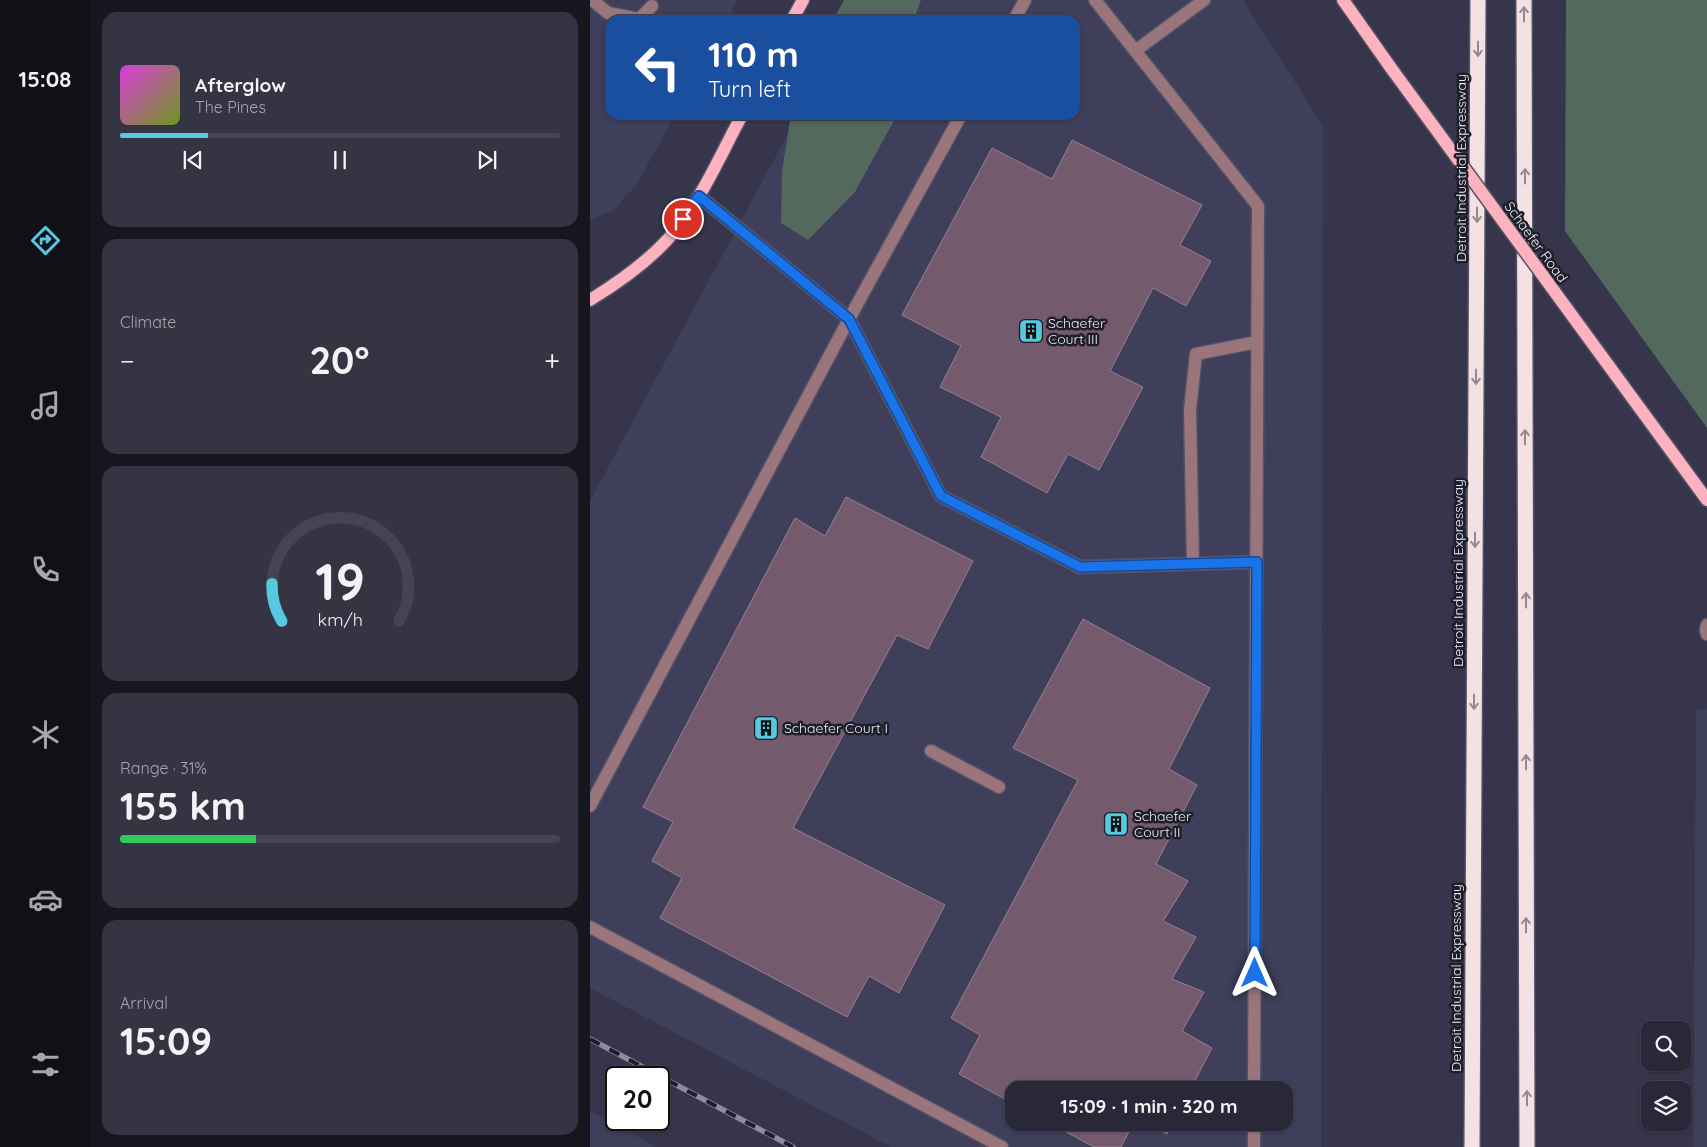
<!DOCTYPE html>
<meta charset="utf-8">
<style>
:root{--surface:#282838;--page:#343443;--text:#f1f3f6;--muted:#a5a6ae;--line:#444453;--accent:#56c9e0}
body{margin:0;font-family:Quicksand,sans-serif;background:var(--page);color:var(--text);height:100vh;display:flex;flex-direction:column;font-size:19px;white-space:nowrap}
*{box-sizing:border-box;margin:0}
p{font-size:16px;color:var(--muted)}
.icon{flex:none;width:28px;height:28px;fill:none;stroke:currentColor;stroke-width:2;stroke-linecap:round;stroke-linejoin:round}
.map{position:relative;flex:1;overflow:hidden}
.side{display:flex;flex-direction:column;gap:12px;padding:12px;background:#16161f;width:500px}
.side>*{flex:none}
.guide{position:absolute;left:15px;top:15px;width:475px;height:105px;border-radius:15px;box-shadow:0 1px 4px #0004,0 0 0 1px var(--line);background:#1a4fa0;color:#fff;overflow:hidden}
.buttons{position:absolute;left:1051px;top:1021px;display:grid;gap:10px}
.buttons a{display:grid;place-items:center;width:50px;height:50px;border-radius:10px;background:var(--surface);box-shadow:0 1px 4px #0004,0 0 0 1px var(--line);font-size:25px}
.speed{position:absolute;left:15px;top:1066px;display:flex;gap:10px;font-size:25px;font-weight:700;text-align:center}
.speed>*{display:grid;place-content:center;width:65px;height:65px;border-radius:50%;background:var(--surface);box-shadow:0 1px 4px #0004,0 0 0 1px var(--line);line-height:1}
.speed .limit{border:2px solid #111;border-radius:8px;background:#fff;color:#111}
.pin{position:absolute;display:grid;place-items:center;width:42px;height:42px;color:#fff;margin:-21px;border:2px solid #fff;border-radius:50%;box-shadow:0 1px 5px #0007}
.me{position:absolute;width:55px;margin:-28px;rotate:0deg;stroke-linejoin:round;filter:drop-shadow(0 0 4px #0008)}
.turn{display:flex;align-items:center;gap:18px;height:105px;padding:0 20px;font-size:22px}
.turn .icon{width:65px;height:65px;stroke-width:2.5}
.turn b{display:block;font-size:35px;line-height:42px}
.big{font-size:38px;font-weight:700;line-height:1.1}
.side .widget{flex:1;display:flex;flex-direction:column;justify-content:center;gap:8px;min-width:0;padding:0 18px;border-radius:15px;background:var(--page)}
.side .dial{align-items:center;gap:0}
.dial svg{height:130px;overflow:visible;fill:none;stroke:var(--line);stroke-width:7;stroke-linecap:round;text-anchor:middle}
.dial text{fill:var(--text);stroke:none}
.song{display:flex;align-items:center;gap:15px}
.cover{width:60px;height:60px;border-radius:8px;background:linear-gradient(135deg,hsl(300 70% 55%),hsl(80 70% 35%))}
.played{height:5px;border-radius:2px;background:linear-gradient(90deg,var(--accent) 20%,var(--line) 20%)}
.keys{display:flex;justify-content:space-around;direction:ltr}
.heat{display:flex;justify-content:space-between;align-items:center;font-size:28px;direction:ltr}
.charge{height:8px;border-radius:4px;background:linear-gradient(90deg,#34c759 31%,var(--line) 0)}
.trip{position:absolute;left:415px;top:1081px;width:288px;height:50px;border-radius:15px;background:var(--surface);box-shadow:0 1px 4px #0004,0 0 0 1px var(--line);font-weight:700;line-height:50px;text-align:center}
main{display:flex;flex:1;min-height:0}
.dock{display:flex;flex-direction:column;width:90px;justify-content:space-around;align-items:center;background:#101016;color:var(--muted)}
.dock .icon{width:35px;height:35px}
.dock .current{color:var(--accent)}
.dock b{font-size:22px;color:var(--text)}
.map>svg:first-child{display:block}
.built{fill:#3f3e5b;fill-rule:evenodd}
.green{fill:#53695d}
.building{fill:#735a6d;stroke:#978091}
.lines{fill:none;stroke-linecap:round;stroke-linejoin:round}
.minor-casing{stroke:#535267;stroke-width:15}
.major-casing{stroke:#535267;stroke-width:15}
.highway-casing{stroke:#535267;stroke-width:18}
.minor{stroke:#9a767c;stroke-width:12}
.major{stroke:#fcb2bf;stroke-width:12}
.highway{stroke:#f4e1e4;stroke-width:15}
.rail-casing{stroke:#8c8c9e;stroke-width:5.5}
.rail{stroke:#1e1e28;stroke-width:4;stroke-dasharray:11;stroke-linecap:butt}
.major-bridge-casing{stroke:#535267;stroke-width:15;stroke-linecap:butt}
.major-bridge{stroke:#fcb2bf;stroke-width:12}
.oneway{stroke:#94898f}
.route-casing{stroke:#114b97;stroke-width:12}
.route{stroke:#1a73e8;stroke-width:9}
.labels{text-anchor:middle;stroke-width:5;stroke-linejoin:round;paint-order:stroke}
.street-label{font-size:14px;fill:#ebecfa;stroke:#1e1e28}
.poi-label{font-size:14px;fill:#ebecfa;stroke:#1e1e28;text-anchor:start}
</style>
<main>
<nav class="dock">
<b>15:08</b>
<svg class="icon current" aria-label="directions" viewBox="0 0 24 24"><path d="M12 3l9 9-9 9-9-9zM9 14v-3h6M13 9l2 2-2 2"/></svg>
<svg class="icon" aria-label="music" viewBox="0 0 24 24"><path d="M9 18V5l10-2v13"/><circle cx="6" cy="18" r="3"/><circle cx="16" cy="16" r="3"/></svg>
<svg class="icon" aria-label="phone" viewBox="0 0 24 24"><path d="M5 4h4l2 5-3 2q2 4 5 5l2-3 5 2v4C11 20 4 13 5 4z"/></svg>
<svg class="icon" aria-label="climate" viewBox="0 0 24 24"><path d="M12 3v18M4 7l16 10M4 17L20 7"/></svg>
<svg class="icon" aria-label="car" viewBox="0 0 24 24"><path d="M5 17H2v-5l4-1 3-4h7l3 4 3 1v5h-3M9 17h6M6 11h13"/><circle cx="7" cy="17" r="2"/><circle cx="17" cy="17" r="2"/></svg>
<svg class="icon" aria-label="filters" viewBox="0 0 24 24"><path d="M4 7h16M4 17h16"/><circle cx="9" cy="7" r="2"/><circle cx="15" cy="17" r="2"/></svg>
</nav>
<section class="side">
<div class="widget">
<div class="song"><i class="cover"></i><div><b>Afterglow</b><p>The Pines</p></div></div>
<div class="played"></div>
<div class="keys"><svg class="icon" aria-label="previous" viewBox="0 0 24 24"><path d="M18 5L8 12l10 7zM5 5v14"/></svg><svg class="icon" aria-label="pause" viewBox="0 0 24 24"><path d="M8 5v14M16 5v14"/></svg><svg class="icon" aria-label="next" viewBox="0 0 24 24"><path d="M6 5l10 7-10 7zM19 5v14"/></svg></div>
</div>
<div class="widget"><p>Climate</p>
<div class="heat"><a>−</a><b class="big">20°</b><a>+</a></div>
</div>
<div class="widget dial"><svg viewBox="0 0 100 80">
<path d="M14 69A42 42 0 1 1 86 69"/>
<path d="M14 69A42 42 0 0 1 8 46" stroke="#56c9e0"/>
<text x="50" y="56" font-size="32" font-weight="700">19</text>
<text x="50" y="72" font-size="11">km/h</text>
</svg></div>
<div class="widget"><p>Range · 31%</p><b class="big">155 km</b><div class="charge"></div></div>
<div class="widget"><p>Arrival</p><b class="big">15:09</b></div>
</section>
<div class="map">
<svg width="1117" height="1147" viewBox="0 0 1117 1147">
<rect width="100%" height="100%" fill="#36354b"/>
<path class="built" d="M0,0H148L137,20H20V115H85L47,184L23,211L0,219Z
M270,0H653L733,126L731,1147H301L0,988V501L208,115H485V20H259ZM424,1090H694V1122H424Z
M1117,709V1147H1103L1106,710Z
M0,1111L67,1147H0Z"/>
<path class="green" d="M254,0H331L325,16L326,20H243Z
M976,0H1117V428L975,231Z
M201,115H307L265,192L218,240L191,223L192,171Z"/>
<path class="building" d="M482,140L612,205L590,245L621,261L596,306L563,288L520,371L553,387L509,470L478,454L457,493L391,457L411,417L350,387L371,346L312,315L402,148L462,179Z
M256,497L383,561L338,649L307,635L203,828L355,905L309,993L279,976L257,1017L70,918L92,878L62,861L83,822L53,807L205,518L235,536Z
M493,619L620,688L579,769L607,785L566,864L598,881L573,921L606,937L582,979L614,992L592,1031L622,1048L600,1090H424V1104L369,1074L390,1035L361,1018L488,780L423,748Z
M458,1122H544L531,1147H504Z
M553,1122H583L577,1134Z"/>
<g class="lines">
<defs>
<path id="minor" d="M2,0L18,13L49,19L62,6
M505,0L668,206L664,1090
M424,20L435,0
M545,51L614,0
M109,196L259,319L351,496L490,567L667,562
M603,564L600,410L606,354L667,342
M1117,625L1116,630L1117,634
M341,751L409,787
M0,806L259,319L371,115
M0,927L412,1147
M664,1147V1122"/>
<path id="major" d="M753,0L801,68
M202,20L213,0
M0,300C31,281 62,259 85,231C113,196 131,154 152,115
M1046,403L1117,500"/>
<path id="highway" d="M934,0L937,1147
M882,1147L888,0"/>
</defs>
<use href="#minor" class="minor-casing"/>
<use href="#major" class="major-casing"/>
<use href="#highway" class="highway-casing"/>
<use href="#minor" class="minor"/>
<use href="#major" class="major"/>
<use href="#highway" class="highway"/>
<defs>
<path id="rail" d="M0,1039L203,1147"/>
</defs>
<use href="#rail" class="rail-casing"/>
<use href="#rail" class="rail"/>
<defs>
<path id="major-bridge" d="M801,68L1046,403"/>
</defs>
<use href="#major-bridge" class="major-bridge-casing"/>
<use href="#major-bridge" class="major-bridge"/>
</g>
<defs><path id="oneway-shaft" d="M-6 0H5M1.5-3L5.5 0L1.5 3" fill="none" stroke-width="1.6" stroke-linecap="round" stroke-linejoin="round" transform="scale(1.25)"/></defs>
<g class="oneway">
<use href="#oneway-shaft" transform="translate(934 14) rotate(-90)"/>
<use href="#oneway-shaft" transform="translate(888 49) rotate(90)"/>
<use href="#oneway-shaft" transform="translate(935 176) rotate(-90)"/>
<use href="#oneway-shaft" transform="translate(887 215) rotate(90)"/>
<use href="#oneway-shaft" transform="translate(886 377) rotate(90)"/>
<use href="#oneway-shaft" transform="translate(935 437) rotate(-90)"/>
<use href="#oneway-shaft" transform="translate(885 540) rotate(90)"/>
<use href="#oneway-shaft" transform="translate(936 600) rotate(-90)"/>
<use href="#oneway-shaft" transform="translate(884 702) rotate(90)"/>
<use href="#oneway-shaft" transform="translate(936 762) rotate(-90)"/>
<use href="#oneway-shaft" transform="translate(936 925) rotate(-90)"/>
<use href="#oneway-shaft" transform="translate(937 1098) rotate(-90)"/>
</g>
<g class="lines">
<defs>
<path id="route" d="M93,219L109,196L259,319L351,496L490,567L667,562L665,973"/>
</defs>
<use href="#route" class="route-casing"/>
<use href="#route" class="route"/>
</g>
<defs>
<symbol id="building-square" viewBox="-11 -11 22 22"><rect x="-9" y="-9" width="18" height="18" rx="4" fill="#56c9e0" stroke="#1e1e28"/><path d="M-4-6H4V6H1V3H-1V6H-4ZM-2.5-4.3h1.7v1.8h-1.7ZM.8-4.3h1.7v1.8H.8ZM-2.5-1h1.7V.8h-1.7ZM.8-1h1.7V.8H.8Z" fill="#111"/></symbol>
</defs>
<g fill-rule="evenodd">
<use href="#building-square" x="427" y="317" width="28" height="28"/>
<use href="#building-square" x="162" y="714" width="28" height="28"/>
<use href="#building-square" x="512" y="810" width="28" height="28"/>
</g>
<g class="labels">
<g class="street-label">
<text transform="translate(871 168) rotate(-90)" y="5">Detroit Industrial Expressway</text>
<text transform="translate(946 242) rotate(54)" y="5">Schaefer Road</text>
<text transform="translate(868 573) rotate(-90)" y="5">Detroit Industrial Expressway</text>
<text transform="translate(866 978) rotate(-90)" y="5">Detroit Industrial Expressway</text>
</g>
<g class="poi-label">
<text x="458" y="328">Schaefer<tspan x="458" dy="16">Court III</tspan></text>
<text x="194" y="733">Schaefer Court I</text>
<text x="544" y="821">Schaefer<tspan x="544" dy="16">Court II</tspan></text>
</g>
</g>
</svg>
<div class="buttons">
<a><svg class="icon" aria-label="search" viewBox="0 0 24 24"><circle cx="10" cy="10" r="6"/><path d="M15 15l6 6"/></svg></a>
<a><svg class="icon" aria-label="layers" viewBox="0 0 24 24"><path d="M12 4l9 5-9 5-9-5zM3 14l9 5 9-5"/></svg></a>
</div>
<div class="speed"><div class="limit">20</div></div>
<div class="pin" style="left:93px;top:219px;background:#d93025"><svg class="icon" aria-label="arrive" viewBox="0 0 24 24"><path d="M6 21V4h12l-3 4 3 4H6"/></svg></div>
<svg class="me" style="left:665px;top:973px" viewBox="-20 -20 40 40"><path d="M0-17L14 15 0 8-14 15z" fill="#1a73e8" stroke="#fff" stroke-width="4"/></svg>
<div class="trip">15:09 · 1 min · 320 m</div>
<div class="guide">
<div class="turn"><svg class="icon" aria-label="left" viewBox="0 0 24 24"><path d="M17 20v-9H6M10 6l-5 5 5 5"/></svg><div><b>110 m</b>Turn left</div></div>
</div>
</div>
</main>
